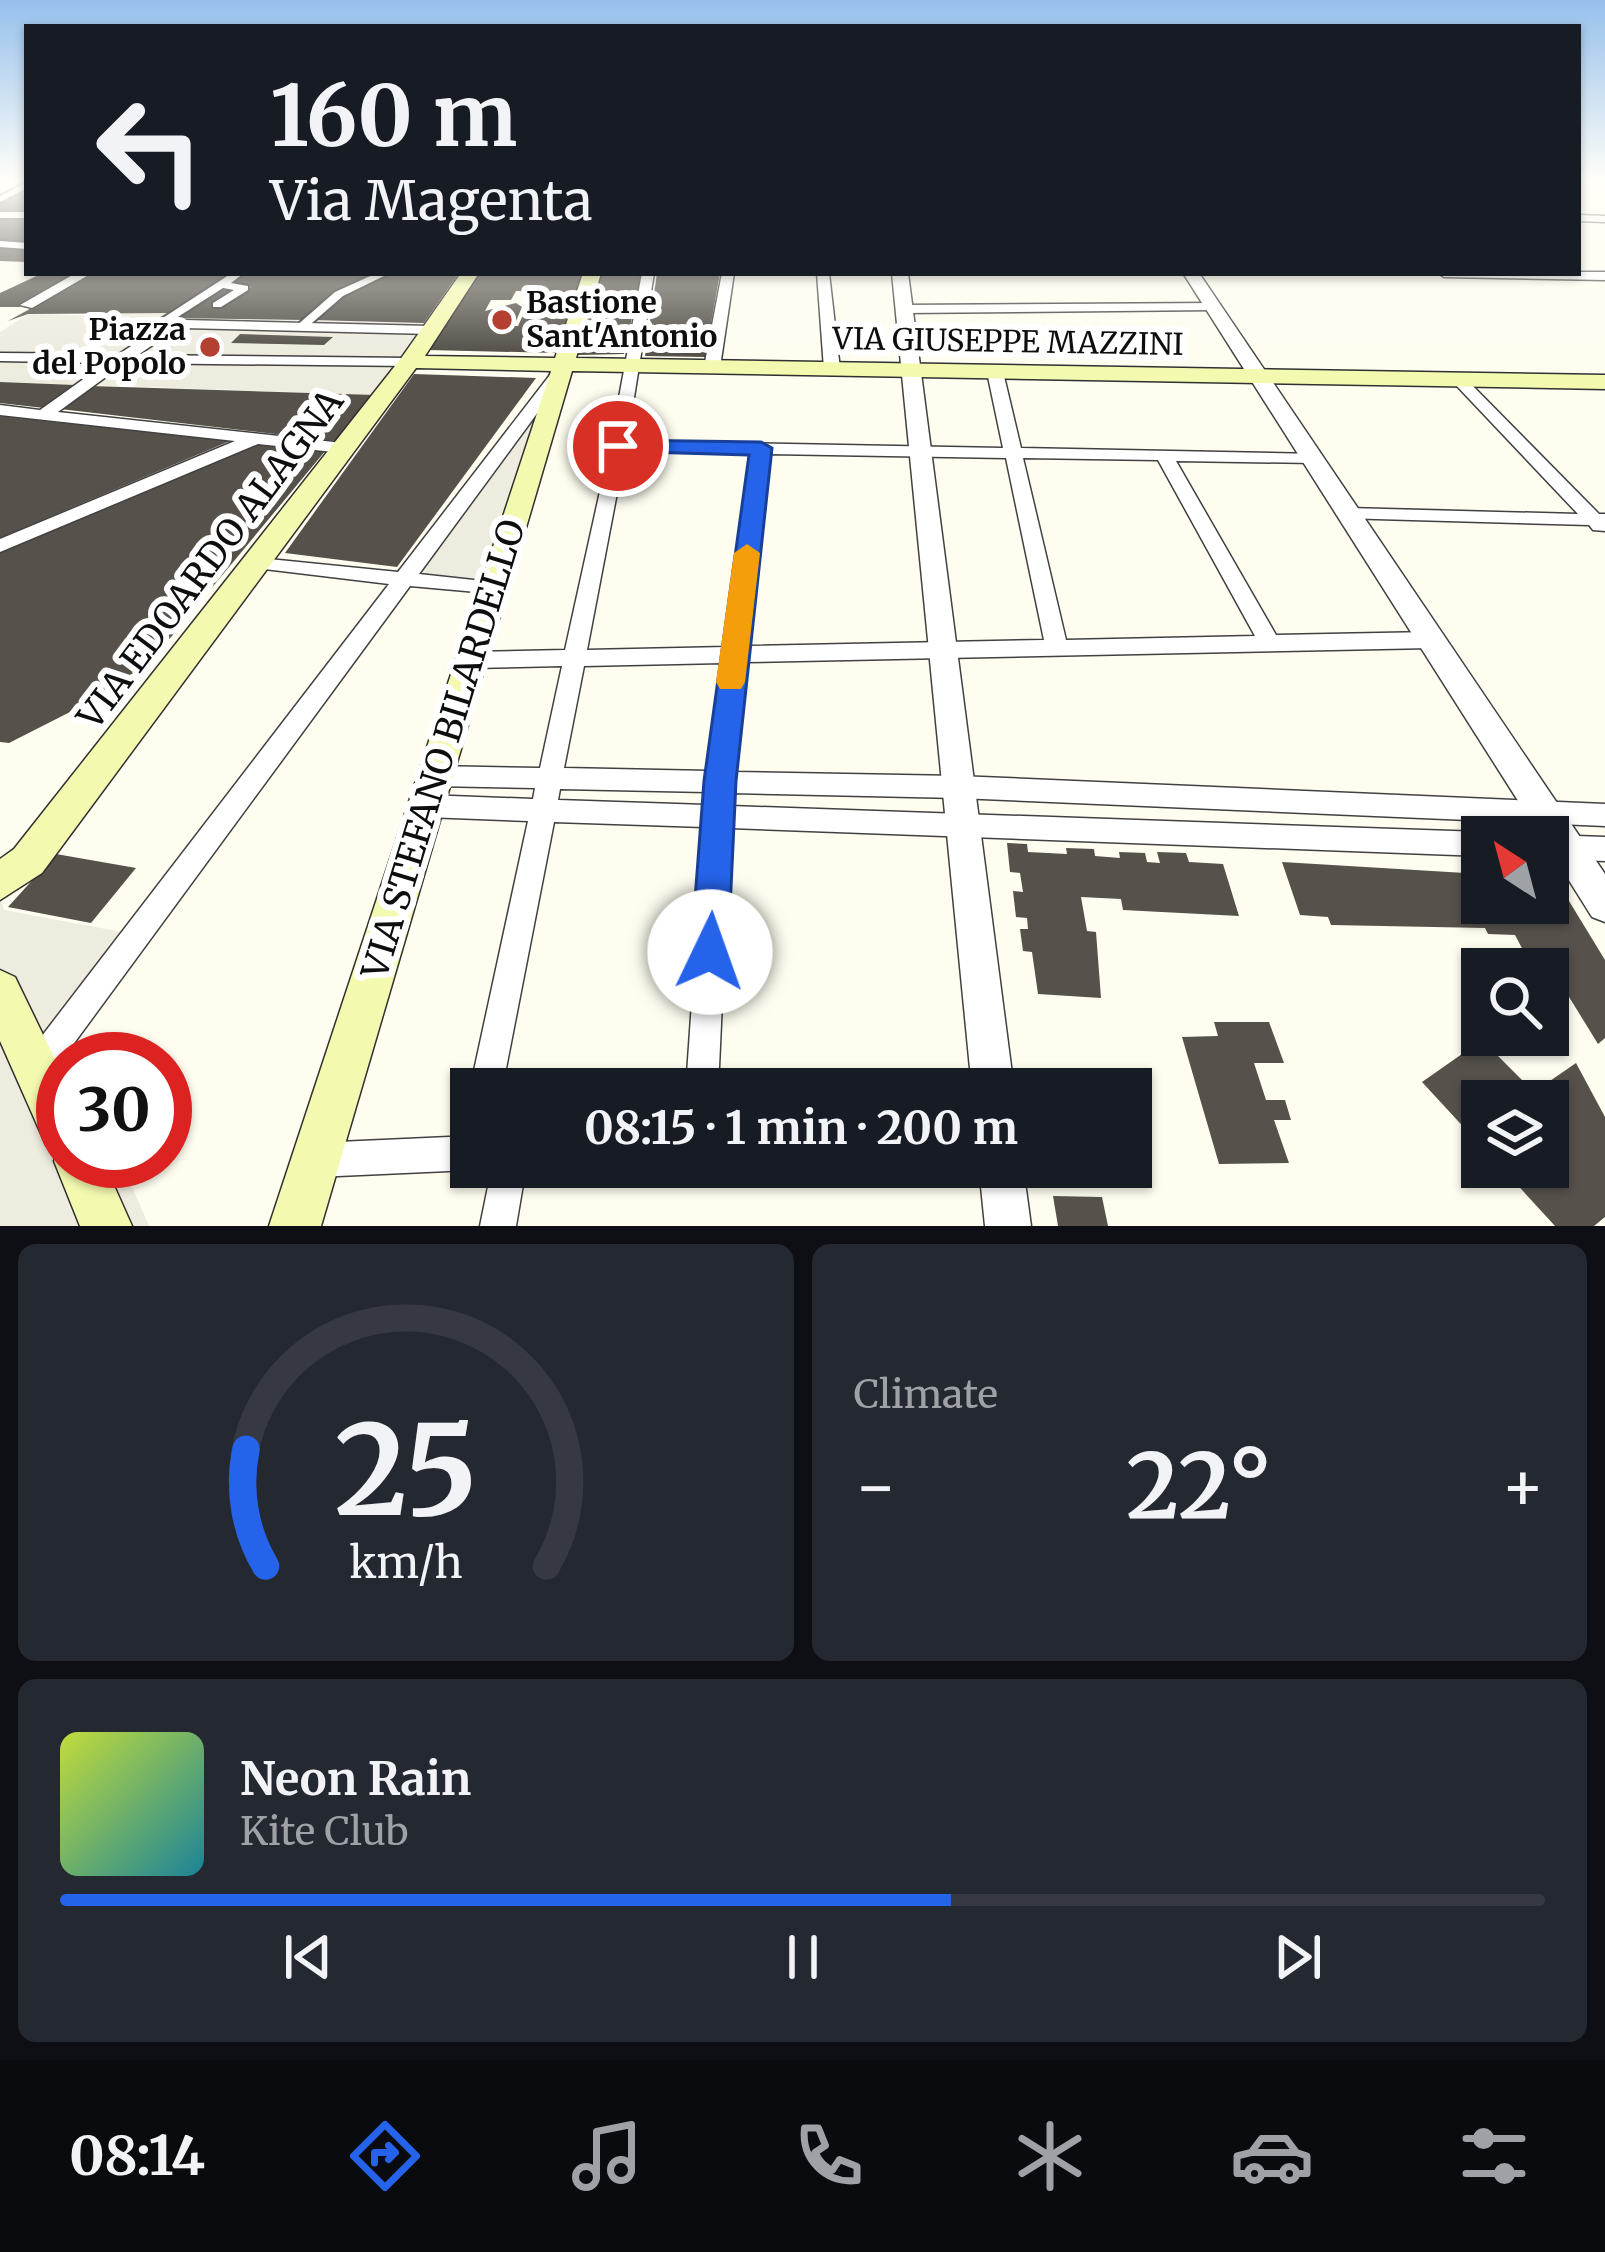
<!DOCTYPE html>
<meta charset="utf-8">
<style>
:root{--surface:#171b24;--page:#242831;--text:#f1f3f6;--muted:#9ea1a6;--line:#363941;--accent:#2563eb}
body{margin:0;font-family:Merriweather,serif;background:var(--page);color:var(--text);height:100vh;display:flex;flex-direction:column;font-size:45px;white-space:nowrap}
*{box-sizing:border-box;margin:0}
p{font-size:39px;color:var(--muted)}
.icon{flex:none;width:66px;height:66px;fill:none;stroke:currentColor;stroke-width:2;stroke-linecap:round;stroke-linejoin:round}
.map{position:relative;height:1226px;overflow:hidden}
.side{display:flex;flex-direction:column;gap:18px;padding:18px;background:#0d0f14;flex:1}
.side>*{flex:none}
.banner{position:absolute;left:24px;top:24px;width:1557px;height:252px;border-radius:0px;box-shadow:0 3px 9px #0004;background:#171b24;color:var(--text);overflow:hidden}
.needle{width:78px;rotate:324deg}
.buttons{position:absolute;left:1461px;top:816px;display:grid;gap:24px}
.buttons a{display:grid;place-items:center;width:108px;height:108px;border-radius:0px;background:var(--surface);box-shadow:0 3px 9px #0004;font-size:60px}
.speed{position:absolute;left:36px;top:1032px;display:flex;gap:24px;font-size:60px;font-weight:700;text-align:center}
.speed>*{display:grid;place-content:center;width:156px;height:156px;border-radius:50%;background:var(--surface);box-shadow:0 3px 9px #0004;line-height:1}
.speed .limit{border:18px solid #d22;background:#fff;color:#111}
.pin{position:absolute;display:grid;place-items:center;width:102px;height:102px;color:#fff;margin:-51px;border:6px solid #fff;border-radius:50%;box-shadow:0 3px 12px #0007}
.me{position:absolute;width:132px;margin:-66px;rotate:3deg;stroke-linejoin:round;filter:drop-shadow(0 0 9px #0008)}
.turn{display:flex;align-items:center;gap:42px;height:252px;padding:0 48px;font-size:54px}
.turn .icon{width:156px;height:156px;stroke-width:2.5}
.turn b{display:block;font-size:84px;line-height:102px}
.big{font-size:90px;font-weight:700;line-height:1.1}
.side .widget{flex:1;display:flex;flex-direction:column;justify-content:center;gap:18px;min-width:0;padding:0 42px;border-radius:18px;background:var(--page)}
.side .dial{align-items:center;gap:0}
.dial svg{height:312px;overflow:visible;fill:none;stroke:var(--line);stroke-width:7;stroke-linecap:round;text-anchor:middle}
.dial text{fill:var(--text);stroke:none}
.song{display:flex;align-items:center;gap:36px}
.cover{width:144px;height:144px;border-radius:18px;background:linear-gradient(135deg,hsl(70 70% 55%),hsl(190 70% 35%))}
.played{height:12px;border-radius:6px;background:linear-gradient(90deg,var(--accent) 60%,var(--line) 60%)}
.keys{display:flex;justify-content:space-around;direction:ltr}
.heat{display:flex;justify-content:space-between;align-items:center;font-size:66px;direction:ltr}
.side .tiles{flex:1;display:grid;gap:18px;grid-template-columns:1fr 1fr}
.widget:last-child{grid-column:span 2}
.trip{position:absolute;left:450px;top:1068px;width:702px;height:120px;border-radius:0px;background:var(--surface);box-shadow:0 3px 9px #0004;font-weight:700;line-height:120px;text-align:center}
.dock{display:flex;height:192px;justify-content:space-around;align-items:center;background:#090b0e;color:var(--muted)}
.dock .icon{width:84px;height:84px}
.dock .on{color:var(--accent)}
.dock b{font-size:54px;color:var(--text)}
.map>svg:first-child{display:block}
.plaza{fill:#eeecdf}
.building{fill:#56514b;fill-rule:evenodd}
.lines{fill:none;stroke-linecap:round;stroke-linejoin:round}
.pedestrian-casing{stroke:#414141;stroke-width:4}
.minor-casing{stroke:#414141;stroke-width:3}
.tertiary-casing{stroke:#414141;stroke-width:3}
.secondary-casing{stroke:#303030;stroke-width:3}
.pedestrian{fill:#fff;fill-rule:evenodd}
.minor{fill:#fff;fill-rule:evenodd}
.tertiary{fill:#fff;fill-rule:evenodd}
.secondary{fill:#f4f9b0;fill-rule:evenodd}
.route{fill:#2563eb;stroke:#184099;stroke-width:3}
.slow{fill:#f59e0b}
.poi-dot{fill:#b34031;stroke:#fff;stroke-width:4.5}
.labels{text-anchor:middle;stroke-width:12;stroke-linejoin:round;paint-order:stroke}
.far-poi-label{font-size:30px;font-weight:bold;fill:#0e0e0e;stroke:#fff;text-anchor:start}
.far-street-label{font-size:30px;fill:#0e0e0e;stroke:#fff}
.street-label{font-size:36px;fill:#0e0e0e;stroke:#fff}
</style>
<div class="map">
<svg width="1605" height="1226" viewBox="0 0 1605 1226">
<rect width="100%" height="100%" fill="#fefdf0"/>
<path class="plaza" d="M122,310L171,313L173,318L435,323L376,395L0,382V332L28,314L111,316Z
M558,374L492,589L408,578Z
M0,896L4,910L138,935L64,1032L76,1059H63V1161H121L149,1226H0Z"/>
<path class="building" d="M27,187V214H0V201Z
M0,216L27,217V243L0,241Z
M0,248L27,249V262L0,261Z
M43,273H78L19,307H0V293Z
M95,273H235L171,313L28,314L8,321Z
M243,273H382L336,294L304,320L173,318L224,287L238,289L211,308L218,309L251,287L228,285Z
M388,273H459L424,323L311,320L343,294Z
M480,273H585L558,353L428,350ZM516,291H531L525,303H540L535,315H523L518,326H514L522,307L516,303L485,311L491,300H511Z
M602,273H642L624,354L578,355Z
M657,273H720L705,357L645,356Z
M240,334L333,337L324,345L231,343Z
M414,374L536,378L397,567L285,553Z
M0,382L76,385L44,408L0,403Z
M91,386L376,395L335,441L60,409Z
M0,416L230,441L0,538Z
M254,444L326,450L137,678L9,743L0,742V552Z
M1007,843L1027,844L1028,852L1067,854L1066,848L1094,849L1095,856L1120,858L1119,852L1145,853L1147,862L1160,863L1157,852L1186,853L1189,862L1223,864L1239,916L1123,910L1121,899L1081,897L1087,931L1096,932L1101,998L1038,994L1032,952L1023,951L1020,929H1028L1027,918L1016,917L1013,891L1023,892L1020,873L1010,872Z
M56,854L136,868L91,923L8,907Z
M1282,862L1482,874V903H1548V877L1555,878L1605,960V1038L1598,1044L1542,953L1524,952L1515,935L1488,934L1485,928L1331,925L1328,917L1300,915Z
M1214,1022H1269L1284,1063H1254L1266,1100H1285L1291,1120H1274L1289,1163L1219,1164L1182,1037L1218,1036Z
M1482,1040L1534,1092L1576,1063L1605,1117V1217L1594,1226H1555L1501,1167H1548V1101H1482V1147L1422,1082Z
M1053,1196L1102,1197L1108,1226H1058Z"/>
<g class="lines">
<defs>
<path id="pedestrian" d="M27,182V188L0,202V196Z
M0,241L27,243V249L0,247Z
M232,273H244L231,283L248,286V290L221,307H213V303L234,290L223,288L159,329L149,327Z
M377,273H390L343,296L305,329L295,327L335,292Z"/>
<path id="minor" d="M0,212H27V218H0Z
M1578,215L1605,216V222L1578,221Z
M1578,272H1605V280L1444,277L1438,273Z
M76,273H92L32,308L20,305Z
M642,273H654L627,441L1003,448L987,372L995,367L1003,372L1021,448L1319,454L1322,458L1313,463L1176,461L1276,635L1431,632L1442,640L1431,648L746,662L734,772L958,776L1605,804V826L958,798L732,793L731,806L1482,832L1492,837H1482V856L730,828L718,1089H686L704,827L554,822L502,1089H471V1092L470,1089L528,821L426,817L417,814L413,806L417,798L426,795L533,799L535,788L434,786L425,783L422,776L425,769L434,766L540,768L562,666L472,668L464,666L461,660L464,654L472,652L565,650L610,446ZM625,451L752,453L726,647L587,650ZM769,454L1006,458L1044,640L747,646ZM1023,458L1158,460L1255,636L1066,640ZM723,663L709,771L564,768L584,666ZM560,789L707,792L706,805L558,800Z
M722,273H734L720,367L712,372L704,367Z
M817,273H829L840,369L832,374L824,369Z
M1217,303L1219,306L1212,310L904,313L897,309L904,305Z
M184,320L431,326L438,330L431,334L184,328L173,331L138,355L410,358L417,362L410,366L125,363L58,412L343,443L351,448L343,453L258,444L0,552V539L235,441L0,415V405L40,410L106,363L0,361V353L119,354L163,325Z
M558,369L566,374L419,574L492,582L499,584L502,589L499,594L410,586L47,1080L36,1085L25,1080L20,1069L25,1058L389,584L256,568L246,562L249,557L398,572L553,371Z
M1459,375L1464,377L1599,514H1605V531L1593,530L1589,525L1341,518L1339,514L1341,510L1348,508L1578,514L1454,383V377Z
M1548,835L1605,837V861L1548,859V837H1543Z
M471,1136V1167H478L471,1170L316,1177L304,1172L299,1160L304,1148L316,1143Z
M492,1167H526L516,1226H480Z"/>
<path id="tertiary" d="M892,273H908L1014,1089H972Z
M1183,273H1199L1605,874V922L1592,917L1548,847V837H1541Z
M979,1167H1023L1031,1226H985Z"/>
<path id="secondary" d="M461,273H479L425,356L555,358L583,273H601L576,358L1605,375V389L572,371L321,1226H269L551,371L416,368L42,873L0,900V859L14,849L402,357Z
M0,970L15,977L63,1076V1161H103L132,1226H80L54,1161L58,1150L46,1145L0,1041Z"/>
</defs>
<use href="#pedestrian" class="pedestrian-casing"/>
<use href="#minor" class="minor-casing"/>
<use href="#tertiary" class="tertiary-casing"/>
<use href="#secondary" class="secondary-casing"/>
<use href="#pedestrian" class="pedestrian"/>
<use href="#minor" class="minor"/>
<use href="#tertiary" class="tertiary"/>
<use href="#secondary" class="secondary"/>
</g>
<linearGradient id="sky" x2="0" y2="1"><stop stop-color="#95c0ec"/><stop offset="0.51" stop-color="#fffef8"/><stop offset="1" stop-color="#fffef8" stop-opacity="0"/></linearGradient>
<rect width="1605" height="352" fill="url(#sky)"/>
<path class="route" d="M618,440L761,442L772,448L736,781L728,952L723,965L710,970L696,965L691,952L704,781L749,455L610,451L607,446Z"/>
<path class="slow" d="M747,544L760,553L745,682L741,689H720L716,682L734,553Z"/>
<g class="poi-dot">
<circle cx="502" cy="320" r="12"/>
<circle cx="210" cy="347" r="12"/>
</g>
<g class="labels">
<g class="far-poi-label">
<text x="526" y="313">Bastione<tspan x="526" dy="34">Sant'Antonio</tspan></text>
<text x="186" y="340" text-anchor="end">Piazza<tspan x="186" dy="34">del Popolo</tspan></text>
</g>
<g class="far-street-label">
<text transform="translate(1008 342) rotate(1)" y="10">VIA GIUSEPPE MAZZINI</text>
</g>
<g class="street-label">
<text transform="translate(210 559) rotate(-53)" y="13">VIA EDOARDO ALAGNA</text>
<text transform="translate(443 749) rotate(-73)" y="13">VIA STEFANO BILARDELLO</text>
</g>
</g>
</svg>
<div class="buttons">
<a><svg class="needle" viewBox="-14 -14 28 28"><path d="M0-13l5 13h-10z" fill="#e53935"/><path d="M0 13l5-13h-10z" fill="#9ea1a6"/></svg></a>
<a><svg class="icon" aria-label="search" viewBox="0 0 24 24"><circle cx="10" cy="10" r="6"/><path d="M15 15l6 6"/></svg></a>
<a><svg class="icon" aria-label="layers" viewBox="0 0 24 24"><path d="M12 4l9 5-9 5-9-5zM3 14l9 5 9-5"/></svg></a>
</div>
<div class="speed"><div class="limit">30</div></div>
<div class="pin" style="left:618px;top:446px;background:#d93025"><svg class="icon" aria-label="arrive" viewBox="0 0 24 24"><path d="M6 21V4h12l-3 4 3 4H6"/></svg></div>
<svg class="me" style="left:710px;top:952px" viewBox="-20 -20 40 40"><circle r="19" fill="#fff"/><path d="M0-13L10 11 0 6-10 11z" fill="#2563eb"/></svg>
<div class="trip">08:15 · 1 min · 200 m</div>
<div class="banner">
<div class="turn"><svg class="icon" aria-label="left" viewBox="0 0 24 24"><path d="M17 20v-9H6M10 6l-5 5 5 5"/></svg><div><b>160 m</b>Via Magenta</div></div>
</div>
</div>
<section class="side">
<div class="tiles">
<div class="widget dial"><svg viewBox="0 0 100 80">
<path d="M14 69A42 42 0 1 1 86 69"/>
<path d="M14 69A42 42 0 0 1 9 39" stroke="#2563eb"/>
<text x="50" y="56" font-size="32" font-weight="700">25</text>
<text x="50" y="72" font-size="11">km/h</text>
</svg></div>
<div class="widget"><p>Climate</p>
<div class="heat"><a>−</a><b class="big">22°</b><a>+</a></div>
</div>
<div class="widget">
<div class="song"><i class="cover"></i><div><b>Neon Rain</b><p>Kite Club</p></div></div>
<div class="played"></div>
<div class="keys"><svg class="icon" aria-label="previous" viewBox="0 0 24 24"><path d="M18 5L8 12l10 7zM5 5v14"/></svg><svg class="icon" aria-label="pause" viewBox="0 0 24 24"><path d="M8 5v14M16 5v14"/></svg><svg class="icon" aria-label="next" viewBox="0 0 24 24"><path d="M6 5l10 7-10 7zM19 5v14"/></svg></div>
</div>
</div>
</section>
<nav class="dock">
<b>08:14</b>
<svg class="icon on" aria-label="directions" viewBox="0 0 24 24"><path d="M12 3l9 9-9 9-9-9zM9 14v-3h6M13 9l2 2-2 2"/></svg>
<svg class="icon" aria-label="music" viewBox="0 0 24 24"><path d="M9 18V5l10-2v13"/><circle cx="6" cy="18" r="3"/><circle cx="16" cy="16" r="3"/></svg>
<svg class="icon" aria-label="phone" viewBox="0 0 24 24"><path d="M5 4h4l2 5-3 2q2 4 5 5l2-3 5 2v4C11 20 4 13 5 4z"/></svg>
<svg class="icon" aria-label="climate" viewBox="0 0 24 24"><path d="M12 3v18M4 7l16 10M4 17L20 7"/></svg>
<svg class="icon" aria-label="car" viewBox="0 0 24 24"><path d="M5 17H2v-5l4-1 3-4h7l3 4 3 1v5h-3M9 17h6M6 11h13"/><circle cx="7" cy="17" r="2"/><circle cx="17" cy="17" r="2"/></svg>
<svg class="icon" aria-label="filters" viewBox="0 0 24 24"><path d="M4 7h16M4 17h16"/><circle cx="9" cy="7" r="2"/><circle cx="15" cy="17" r="2"/></svg>
</nav>
